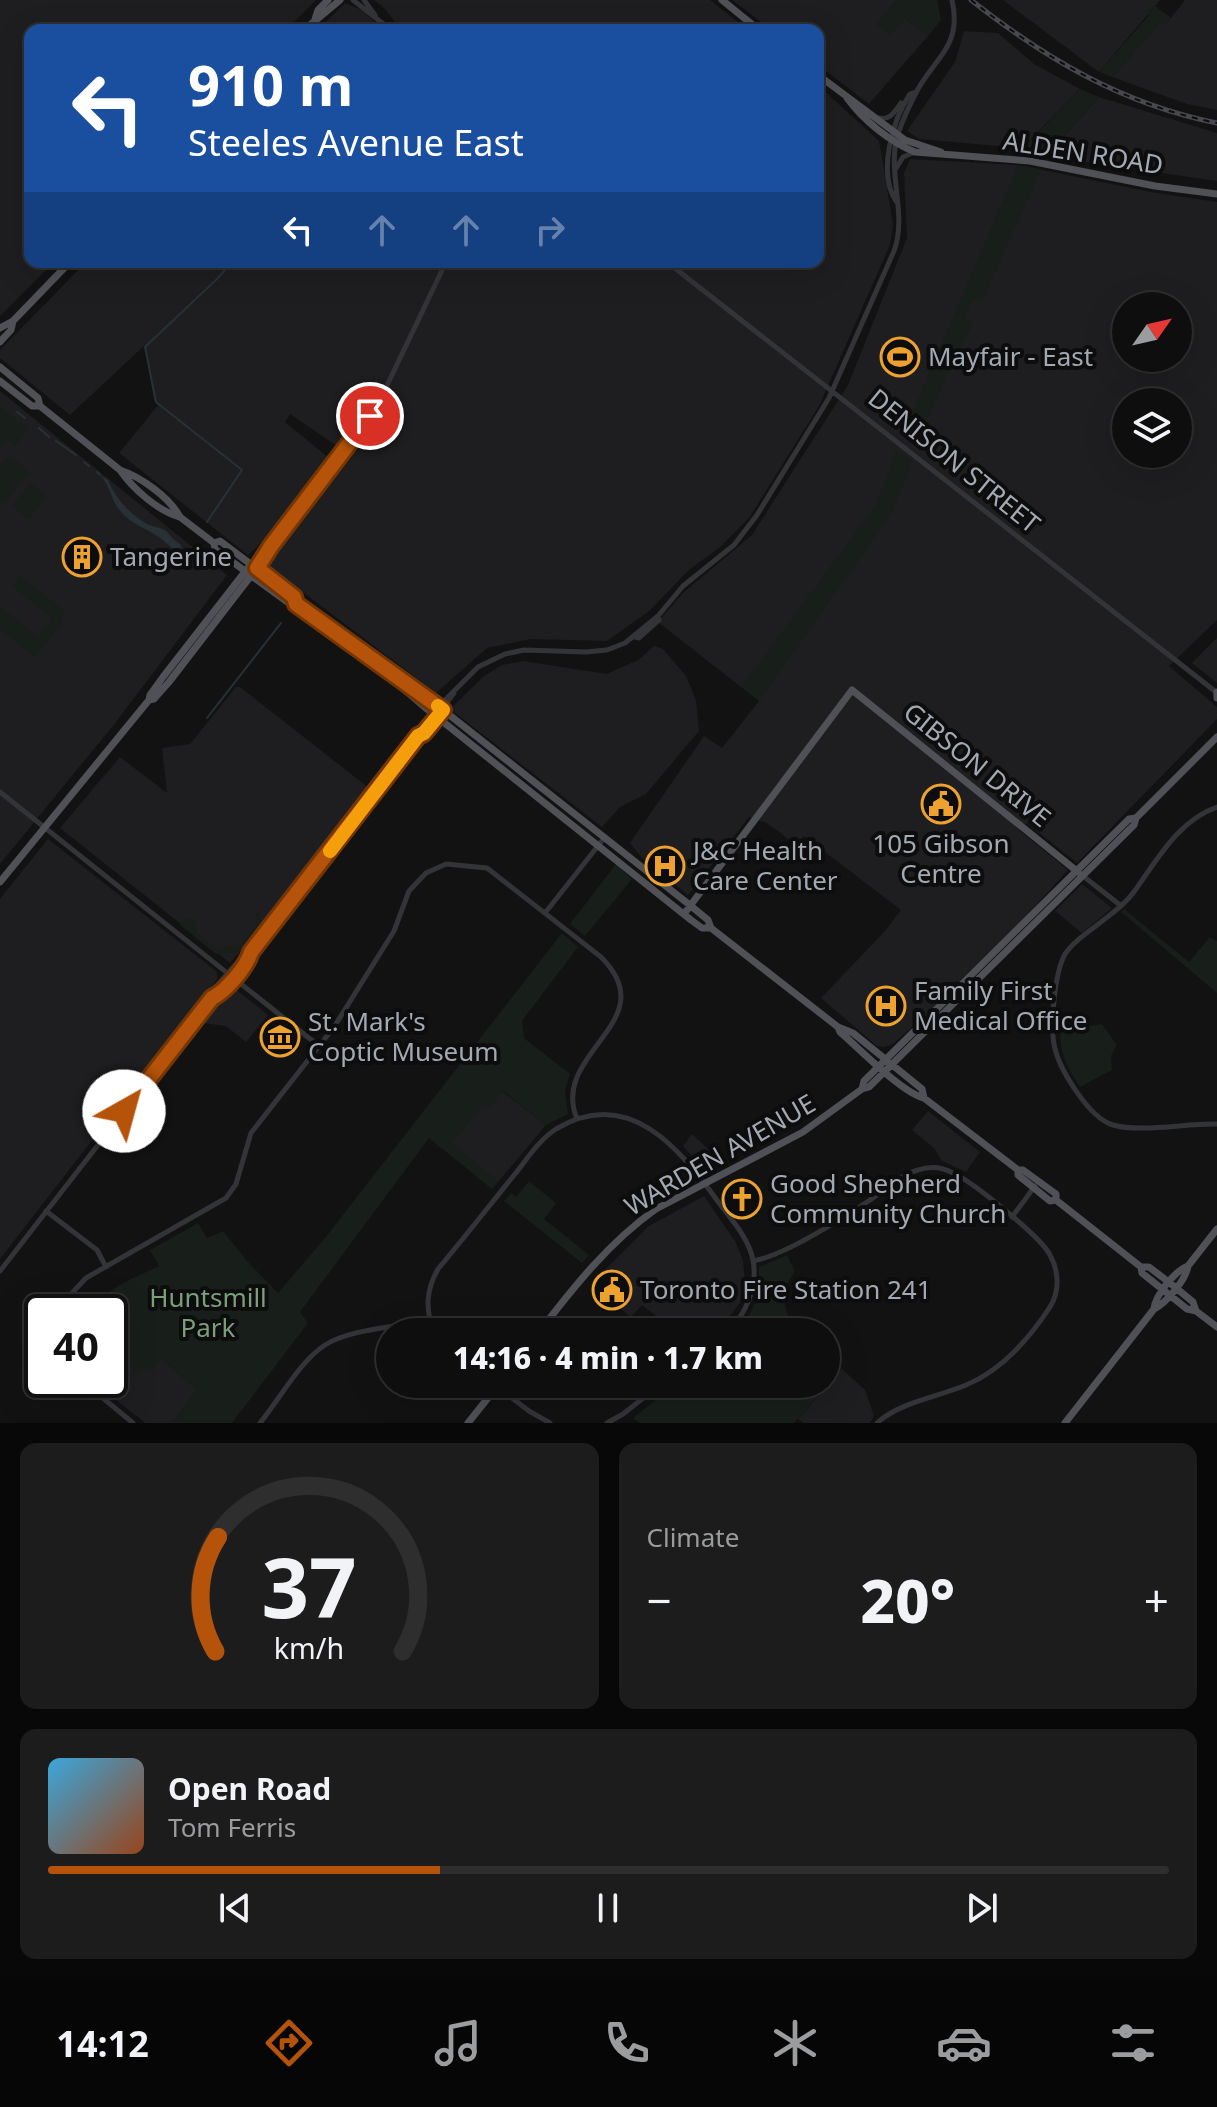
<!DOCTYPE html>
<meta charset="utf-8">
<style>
:root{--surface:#0e0e0e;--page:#1c1c1c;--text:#f1f3f6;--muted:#9b9c9e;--line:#2e2e2e;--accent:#b45309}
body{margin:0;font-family:"Noto Sans",sans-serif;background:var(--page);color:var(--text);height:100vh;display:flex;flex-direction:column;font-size:30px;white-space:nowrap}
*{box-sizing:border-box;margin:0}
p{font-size:26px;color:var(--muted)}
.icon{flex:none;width:44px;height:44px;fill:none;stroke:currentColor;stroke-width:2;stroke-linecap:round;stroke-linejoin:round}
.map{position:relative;height:1423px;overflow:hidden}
.panel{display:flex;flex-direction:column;gap:20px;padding:20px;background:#080808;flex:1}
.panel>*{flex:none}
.banner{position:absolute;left:24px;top:24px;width:800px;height:244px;border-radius:16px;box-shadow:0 8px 32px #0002,0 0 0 2px var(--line);background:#1a4fa0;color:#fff;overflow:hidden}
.needle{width:52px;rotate:56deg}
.controls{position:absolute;left:1112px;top:292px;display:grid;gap:16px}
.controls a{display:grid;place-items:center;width:80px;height:80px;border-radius:50%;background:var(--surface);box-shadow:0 8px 32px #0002,0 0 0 2px var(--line);font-size:40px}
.speed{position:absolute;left:24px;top:1294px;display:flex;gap:16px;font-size:40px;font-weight:700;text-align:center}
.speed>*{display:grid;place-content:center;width:104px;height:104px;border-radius:50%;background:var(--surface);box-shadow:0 8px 32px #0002,0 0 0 2px var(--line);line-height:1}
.speed .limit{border:4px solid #111;border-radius:12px;background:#fff;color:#111}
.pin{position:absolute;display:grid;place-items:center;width:68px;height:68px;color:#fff;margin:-34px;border:4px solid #fff;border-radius:50%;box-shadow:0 2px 8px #0007}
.me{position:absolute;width:88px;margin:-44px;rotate:38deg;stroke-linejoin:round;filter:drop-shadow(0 0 6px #0008)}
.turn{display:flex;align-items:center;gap:28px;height:168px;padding:0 32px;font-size:36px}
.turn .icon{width:104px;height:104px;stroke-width:2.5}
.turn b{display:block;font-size:56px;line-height:68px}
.lanes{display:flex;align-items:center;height:76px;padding:0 32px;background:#0003;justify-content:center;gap:40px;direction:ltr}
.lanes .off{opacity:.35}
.big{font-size:60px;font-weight:800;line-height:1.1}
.panel .card{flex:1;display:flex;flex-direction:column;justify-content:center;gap:12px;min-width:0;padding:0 28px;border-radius:16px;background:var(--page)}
.panel .dial{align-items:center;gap:0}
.dial svg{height:208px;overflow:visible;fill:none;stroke:var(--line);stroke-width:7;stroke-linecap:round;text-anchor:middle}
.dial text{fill:var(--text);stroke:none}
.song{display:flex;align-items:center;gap:24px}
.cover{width:96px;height:96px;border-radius:12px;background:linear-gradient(135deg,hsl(200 70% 55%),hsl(20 70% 35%))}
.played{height:8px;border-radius:4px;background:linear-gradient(90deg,var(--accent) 35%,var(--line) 35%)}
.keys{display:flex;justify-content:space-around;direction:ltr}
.heat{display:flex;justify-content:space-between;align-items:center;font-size:44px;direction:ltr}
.panel .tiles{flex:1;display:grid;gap:20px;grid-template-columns:1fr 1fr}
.card:last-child{grid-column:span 2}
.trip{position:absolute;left:376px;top:1318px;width:464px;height:80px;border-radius:40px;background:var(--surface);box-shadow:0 8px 32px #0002,0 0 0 2px var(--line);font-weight:800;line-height:80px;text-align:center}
.tabs{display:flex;height:128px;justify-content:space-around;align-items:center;background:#060606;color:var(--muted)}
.tabs .icon{width:56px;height:56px}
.tabs .on{color:var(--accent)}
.tabs b{font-size:36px;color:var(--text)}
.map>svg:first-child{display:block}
.built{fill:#1e1e20;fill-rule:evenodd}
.green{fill:#181e19}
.water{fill:#283136}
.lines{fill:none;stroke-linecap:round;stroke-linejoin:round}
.stream{stroke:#283136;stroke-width:2}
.minor{stroke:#333438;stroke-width:5}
.major{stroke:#4f5157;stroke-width:7}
.rail-casing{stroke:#46484d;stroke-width:5}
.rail{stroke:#0d0d0e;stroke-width:2;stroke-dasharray:6;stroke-linecap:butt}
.route-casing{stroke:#753606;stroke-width:20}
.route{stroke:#b45309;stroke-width:14}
.slow{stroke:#f59e0b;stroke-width:14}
.labels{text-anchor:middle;stroke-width:8;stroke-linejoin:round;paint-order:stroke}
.street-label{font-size:26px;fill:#a3a9b3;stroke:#0d0d0e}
.poi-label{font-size:26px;fill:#a3a9b3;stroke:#0d0d0e;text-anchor:start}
.park-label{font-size:26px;fill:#7b9e7b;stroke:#0d0d0e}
</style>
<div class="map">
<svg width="1217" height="1423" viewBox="0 0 1217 1423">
<rect width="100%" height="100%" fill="#121213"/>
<path class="built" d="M0,0H316L286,30H30V262H54L0,316Z
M374,0H710L748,30H401L385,9Z
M732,0H897L877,25L905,18L928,36L869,104L818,65V30H772Z
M1003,0H1160L1099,72Z
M1185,0H1217V110L1187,104L1112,77L1161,21L1166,24Z
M345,3L362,10L383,30H318Z
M964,31L998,33L1034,64L1080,89L1022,148L919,139L907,131L955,62Z
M818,85L879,141L893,224L890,245L819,406L749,518L719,548L690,569L648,612L607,641L531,639L487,648L436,693L267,565L371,433L384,407L371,399L337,446L290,414L285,422L329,458L257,547L248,555L119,453L159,404L154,400L145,345L70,415L0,358V350L86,262H818Z
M1099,97L1217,133V181L1046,156Z
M910,159L1018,165L1151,192L1217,202V620L1169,666L1217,707V719L1077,863L1027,823L1019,830L1068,870L1027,915L959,981L945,983L938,1004L893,1044L884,1047L877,1046L821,998L885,931L901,910L804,836L795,844L767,823L749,817L688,895L641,857L630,843L704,736L722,748L759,701L658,622L683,593L752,535L848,385L907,238L904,173ZM1126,306H1178V358H1126ZM1126,402H1178V454H1126Z
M0,391L227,575L116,722L0,864Z
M1217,638V683L1192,663Z
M654,646L663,649L686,676L696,700L699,731L646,794L620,807L602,827L450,709L484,676L502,665L523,661L607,674L638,660Z
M236,687H240L369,788L267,920L230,963L60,828L120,757L167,793L162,748L190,744Z
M48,839L216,971L218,978L0,1259V899Z
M1082,884L1112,908L1082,933L1055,911Z
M233,987L268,1015L246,1042L226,1026L203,1023Z
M502,1091L546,1125L498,1182L451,1143L483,1104Z
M928,1111L980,1152L966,1172L942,1161L934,1148L912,1130Z
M692,1134L708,1149L718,1165L705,1171L683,1146Z
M704,1196L735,1241L743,1260L745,1283L740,1303L720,1328L714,1332H676L642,1305L631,1317L590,1285L649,1226Z
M110,1330L163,1359L197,1390L172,1423H145L91,1380H110Z
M842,1369L865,1390L874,1416L870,1423H803L798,1419Z"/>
<path class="green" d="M897,0H937L941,20L928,36L905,18L890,36L877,25Z
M1154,5L1171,18L1166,24L1161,22L1112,77L1099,72L1149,15L1147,13Z
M1080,89L1099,97L1046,156L1020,151Z
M1018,165L1041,169L982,302L973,298L965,316L973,322L915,444L903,435Z
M0,408L29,428L15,446L7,440L0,449Z
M896,451L913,461L890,516L759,701L742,686L876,505Z
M7,457H11L32,474L28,478L25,477L5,502L0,503V465Z
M31,483L47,497L29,519L12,506Z
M20,576L65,611L61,618L64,625H60L35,657L0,629V607L38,636L53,619L12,586Z
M616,864L632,879L585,936L570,924Z
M1124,909L1189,962L1210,937L1217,941V993L1121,912Z
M256,912H259L261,924L238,952L216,954L180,925L184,918H195L196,932L215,948L241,945L257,925Z
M562,933L578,947L522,1021L524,1038L570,1074L565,1090L568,1114L546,1125L503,1091L489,1108L483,1105L452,1143L498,1182L492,1189L429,1138L300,1312L308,1323L232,1423H172L197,1390L163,1359L155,1367L135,1372L121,1334L110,1330V1312H94C102,1288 138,1277 159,1266L150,1250L198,1223L207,1238L223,1231L247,1261L278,1293L325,1238Z
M1060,1024L1083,1027L1102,1024L1117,1045L1111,1056L1112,1070L1080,1087C1065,1063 1059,1053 1060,1024Z
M529,1181L556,1203L544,1219L589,1255L582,1263L504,1201L511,1193L516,1197Z
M787,1255L795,1271C780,1294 781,1309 798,1332H740L758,1298L759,1267Z
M826,1356L842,1369L794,1423H640L633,1418L676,1384H826Z"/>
<path class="water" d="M100,475L108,480C115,497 129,514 147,524C153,527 161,527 166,531C171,536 173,540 180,544L183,553L198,569C185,560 172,547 159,537C146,528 133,525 122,513C111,502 111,486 100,475Z"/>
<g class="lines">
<path class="stream" d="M17,412L25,418
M39,428L49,437
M56,441L76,455
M84,462L89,466
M97,472L100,475
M207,522L242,470L156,402L145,347L218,278L232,262
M207,718L281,623"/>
<path class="minor" d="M353,0L391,30
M364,0L375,15
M879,118C890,121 895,111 901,103
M895,170L903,157L915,152
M896,201C877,173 893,119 910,94L916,92
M667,262L1216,692
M251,564L262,551L270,546
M257,568L271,546L367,421L381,398L446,262
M635,637L639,638L659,620L658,617
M418,736L424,733L454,693
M0,792L319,1046
M1217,807C1178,820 1156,862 1133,893C1116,916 1078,934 1065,954C1055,972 1050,1023 1054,1044C1058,1068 1089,1118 1113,1125C1141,1133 1187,1123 1217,1124
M1083,876L1120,905
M545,913L605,837
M212,998C226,991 246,968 251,952L418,736V729L425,720L478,667L505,654L524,650L586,652L607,650L625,643L658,616L683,586L734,545L757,515L829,398L894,251C908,213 886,173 898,134C903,119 911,102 918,89C937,56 962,45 952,0
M46,1211L97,1250L106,1267
M1012,1217L1035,1186
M753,1261C783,1256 840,1220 867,1202C883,1192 899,1175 918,1170C930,1166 942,1167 953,1173C973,1182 1041,1237 1050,1255C1059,1271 1060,1291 1050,1307C1029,1339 1002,1370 966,1385C938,1397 900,1402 877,1423
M0,1271L199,1015L212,998L213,990L243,956L250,953
M66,1312L72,1293L86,1278L226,1198L236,1184L251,1133L334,1027L394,931L409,891L426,873L446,864L487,868L601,957C666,1022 549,1052 577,1119
M434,1332C425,1309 426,1290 438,1269C464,1238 489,1206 515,1174C527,1159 539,1140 556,1129C629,1085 680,1149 719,1203C732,1220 749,1239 753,1260C758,1286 746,1315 727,1332
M81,1380L133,1423
M494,1384L529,1411L550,1423
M260,1423C279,1400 300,1361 325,1345C351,1328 399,1328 430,1319
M607,1423L623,1414L661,1384"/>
<path class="major" d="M722,0L759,30
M315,19L318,10L328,0
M304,30L340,0
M818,75L905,140L941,152
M847,98C863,120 890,142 915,152L1030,161L1155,186L1217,194
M0,328L13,321L70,262
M0,342L11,330L13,321
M0,367L38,398L40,406
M0,381L32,406H40L120,470C133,489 158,511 180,517L214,543L215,549L290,604H296L404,684L411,686L433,702L691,906L708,920L711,928L838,1027L840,1032C860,1049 901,1092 924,1098L1018,1170H1023L1056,1194V1200L1141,1267H1149L1170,1283L1193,1302L1196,1311
M120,470C141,477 169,497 180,517
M214,543L220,541L294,597L296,604
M404,684L406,691L427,709L691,920L702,928H711
M1217,692V698
M149,700L150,695L163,677L251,564
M0,882L149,700L154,699L169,682L257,568
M684,914L852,690L1078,872
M838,1027L853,1033L922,1089L924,1098
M862,1089L864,1081L876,1069L1129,819L1136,818
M1018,1170V1175L1050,1201L1056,1200
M1141,1267L1142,1273L1187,1309L1196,1311L1217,1327
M1154,1309C1155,1295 1175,1271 1188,1266L1217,1229
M539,1332C573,1288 609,1242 656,1209L803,1132L862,1089L869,1087L1134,825L1136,818L1217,737
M468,1423L499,1384
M1065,1423L1154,1309C1166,1303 1186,1280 1188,1266"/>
<defs>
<path id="rail" d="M971,0C1046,59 1122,104 1217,123"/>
</defs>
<use href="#rail" class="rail-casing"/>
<use href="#rail" class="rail"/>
</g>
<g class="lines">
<defs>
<path id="route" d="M124,1111L212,998C226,991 246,968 251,952L418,736L424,733L443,710L296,604L294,597L257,568L271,546L370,416"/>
</defs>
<use href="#route" class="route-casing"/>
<use href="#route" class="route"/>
<path class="slow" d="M330,851L418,736L424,733L443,710L438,706"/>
</g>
<defs>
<symbol id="stadium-ring" viewBox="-11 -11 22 22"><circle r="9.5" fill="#0d0d0e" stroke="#eda230" stroke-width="1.5"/><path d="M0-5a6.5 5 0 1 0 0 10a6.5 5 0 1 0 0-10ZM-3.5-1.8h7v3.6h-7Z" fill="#eda230"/></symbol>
<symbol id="building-ring" viewBox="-11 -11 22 22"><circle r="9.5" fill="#0d0d0e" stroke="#eda230" stroke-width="1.5"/><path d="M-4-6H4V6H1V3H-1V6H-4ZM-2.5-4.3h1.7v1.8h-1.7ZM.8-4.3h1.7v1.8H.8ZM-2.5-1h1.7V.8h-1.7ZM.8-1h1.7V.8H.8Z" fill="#eda230"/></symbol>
<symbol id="civic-ring" viewBox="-11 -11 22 22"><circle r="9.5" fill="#0d0d0e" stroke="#eda230" stroke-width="1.5"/><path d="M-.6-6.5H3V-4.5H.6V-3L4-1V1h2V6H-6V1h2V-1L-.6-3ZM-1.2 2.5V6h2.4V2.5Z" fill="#eda230"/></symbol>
<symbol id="hospital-ring" viewBox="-11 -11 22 22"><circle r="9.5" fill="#0d0d0e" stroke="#eda230" stroke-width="1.5"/><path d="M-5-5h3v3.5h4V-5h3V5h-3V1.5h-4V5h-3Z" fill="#eda230"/></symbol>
<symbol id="museum-ring" viewBox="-11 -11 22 22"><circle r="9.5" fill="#0d0d0e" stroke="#eda230" stroke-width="1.5"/><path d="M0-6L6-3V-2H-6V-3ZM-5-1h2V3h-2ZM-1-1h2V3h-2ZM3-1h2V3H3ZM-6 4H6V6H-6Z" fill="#eda230"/></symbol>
<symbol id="church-ring" viewBox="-11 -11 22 22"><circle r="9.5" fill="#0d0d0e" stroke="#eda230" stroke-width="1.5"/><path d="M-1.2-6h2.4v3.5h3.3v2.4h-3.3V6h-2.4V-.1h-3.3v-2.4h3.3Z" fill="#eda230"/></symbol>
</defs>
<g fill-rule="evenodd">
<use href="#stadium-ring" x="878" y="335" width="44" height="44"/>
<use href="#building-ring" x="60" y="535" width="44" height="44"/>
<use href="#civic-ring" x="919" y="782" width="44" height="44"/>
<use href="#hospital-ring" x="643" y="844" width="44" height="44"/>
<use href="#hospital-ring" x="864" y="984" width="44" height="44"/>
<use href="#museum-ring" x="258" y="1015" width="44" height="44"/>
<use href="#church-ring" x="720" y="1177" width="44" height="44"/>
<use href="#civic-ring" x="590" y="1268" width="44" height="44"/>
</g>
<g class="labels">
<g class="street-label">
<text transform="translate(1083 153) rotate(9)" y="9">ALDEN ROAD</text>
<text transform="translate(954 461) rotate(39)" y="9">DENISON STREET</text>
<text transform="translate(977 765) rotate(39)" y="9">GIBSON DRIVE</text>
<text transform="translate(720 1155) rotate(-30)" y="9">WARDEN AVENUE</text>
</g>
<g class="poi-label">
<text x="928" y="366">Mayfair - East</text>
<text x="110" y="566">Tangerine</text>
<text x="941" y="853" text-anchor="middle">105 Gibson<tspan x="941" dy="30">Centre</tspan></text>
<text x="693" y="860">J&amp;C Health<tspan x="693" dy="30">Care Center</tspan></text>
<text x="914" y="1000">Family First<tspan x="914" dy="30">Medical Office</tspan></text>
<text x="308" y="1031">St. Mark's<tspan x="308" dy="30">Coptic Museum</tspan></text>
<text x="770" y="1193">Good Shepherd<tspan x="770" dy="30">Community Church</tspan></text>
<text x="640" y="1299">Toronto Fire Station 241</text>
</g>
<g class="park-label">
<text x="208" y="1307">Huntsmill<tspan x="208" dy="30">Park</tspan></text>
</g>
</g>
</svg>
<div class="controls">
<a><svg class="needle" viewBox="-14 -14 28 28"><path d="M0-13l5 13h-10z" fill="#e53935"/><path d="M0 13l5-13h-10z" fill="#9b9c9e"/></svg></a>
<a><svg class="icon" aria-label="layers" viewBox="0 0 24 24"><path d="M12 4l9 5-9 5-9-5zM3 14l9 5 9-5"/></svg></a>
</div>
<div class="speed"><div class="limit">40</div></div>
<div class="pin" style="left:370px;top:416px;background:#d93025"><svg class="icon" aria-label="arrive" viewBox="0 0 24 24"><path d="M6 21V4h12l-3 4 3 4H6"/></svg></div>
<svg class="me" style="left:124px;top:1111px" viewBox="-20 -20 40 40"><circle r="19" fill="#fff"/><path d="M0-13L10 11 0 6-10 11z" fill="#b45309"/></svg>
<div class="trip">14:16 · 4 min · 1.7 km</div>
<div class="banner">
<div class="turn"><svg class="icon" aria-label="left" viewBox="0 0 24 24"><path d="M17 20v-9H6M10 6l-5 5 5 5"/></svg><div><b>910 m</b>Steeles Avenue East</div></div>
<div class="lanes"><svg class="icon" aria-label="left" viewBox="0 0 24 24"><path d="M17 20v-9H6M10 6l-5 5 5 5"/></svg><svg class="icon off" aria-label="ahead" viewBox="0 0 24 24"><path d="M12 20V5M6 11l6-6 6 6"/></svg><svg class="icon off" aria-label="ahead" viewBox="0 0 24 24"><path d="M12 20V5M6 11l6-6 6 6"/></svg><svg class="icon off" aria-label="right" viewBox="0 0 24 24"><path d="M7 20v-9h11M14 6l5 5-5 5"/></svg></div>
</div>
</div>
<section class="panel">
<div class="tiles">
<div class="card dial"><svg viewBox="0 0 100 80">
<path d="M14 69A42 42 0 1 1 86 69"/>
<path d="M14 69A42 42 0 0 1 15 25" stroke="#b45309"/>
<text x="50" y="56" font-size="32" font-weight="700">37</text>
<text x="50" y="72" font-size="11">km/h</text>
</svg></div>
<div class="card"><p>Climate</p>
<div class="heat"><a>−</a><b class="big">20°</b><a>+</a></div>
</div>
<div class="card">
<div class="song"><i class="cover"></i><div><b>Open Road</b><p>Tom Ferris</p></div></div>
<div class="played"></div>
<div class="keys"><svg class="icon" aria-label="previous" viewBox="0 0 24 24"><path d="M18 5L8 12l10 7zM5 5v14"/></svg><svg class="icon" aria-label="pause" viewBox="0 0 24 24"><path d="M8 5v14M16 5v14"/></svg><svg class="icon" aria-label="next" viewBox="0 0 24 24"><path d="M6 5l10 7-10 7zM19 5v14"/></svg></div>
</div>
</div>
</section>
<nav class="tabs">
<b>14:12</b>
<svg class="icon on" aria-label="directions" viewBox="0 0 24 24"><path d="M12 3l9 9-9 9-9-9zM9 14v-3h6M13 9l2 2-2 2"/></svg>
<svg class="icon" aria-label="music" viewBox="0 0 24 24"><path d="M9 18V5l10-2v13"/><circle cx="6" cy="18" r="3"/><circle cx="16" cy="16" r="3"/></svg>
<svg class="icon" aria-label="phone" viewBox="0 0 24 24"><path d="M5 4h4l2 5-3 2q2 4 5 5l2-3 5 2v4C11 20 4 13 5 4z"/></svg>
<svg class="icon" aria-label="climate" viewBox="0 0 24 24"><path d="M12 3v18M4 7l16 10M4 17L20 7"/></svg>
<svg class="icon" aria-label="car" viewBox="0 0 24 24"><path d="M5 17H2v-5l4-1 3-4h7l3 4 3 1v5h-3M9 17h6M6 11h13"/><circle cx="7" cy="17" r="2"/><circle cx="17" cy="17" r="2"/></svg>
<svg class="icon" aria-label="filters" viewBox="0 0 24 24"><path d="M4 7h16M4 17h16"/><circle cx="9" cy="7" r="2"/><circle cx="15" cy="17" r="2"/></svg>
</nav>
